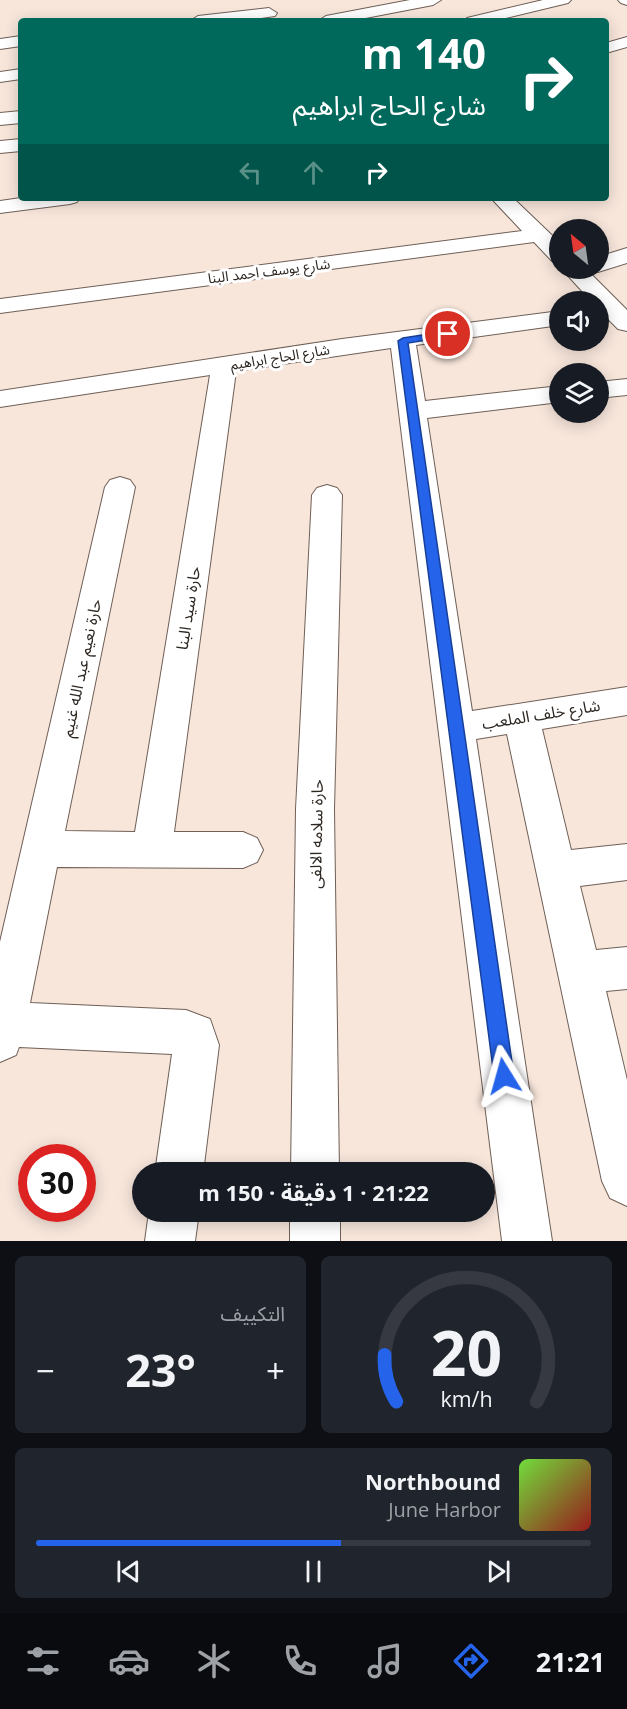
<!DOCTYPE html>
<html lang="ar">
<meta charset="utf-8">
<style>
:root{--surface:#171b24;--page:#20242c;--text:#f1f3f6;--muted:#9ea1a6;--line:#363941;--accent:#2563eb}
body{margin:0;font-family:"Open Sans","Noto Sans Arabic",sans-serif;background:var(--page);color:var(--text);direction:rtl;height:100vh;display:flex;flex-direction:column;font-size:22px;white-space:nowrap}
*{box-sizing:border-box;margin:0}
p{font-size:20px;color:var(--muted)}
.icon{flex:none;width:33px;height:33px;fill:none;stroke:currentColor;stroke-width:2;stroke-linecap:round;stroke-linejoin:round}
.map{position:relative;height:1241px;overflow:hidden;direction:ltr}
.drawer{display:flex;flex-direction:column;gap:15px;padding:15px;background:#0d0f14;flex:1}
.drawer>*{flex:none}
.guide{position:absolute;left:18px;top:18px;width:591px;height:183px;border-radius:6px;box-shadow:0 3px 15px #0003;direction:rtl;background:#00695c;color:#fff;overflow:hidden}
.needle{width:39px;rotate:331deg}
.fabs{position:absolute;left:549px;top:219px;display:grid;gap:12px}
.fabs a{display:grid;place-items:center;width:60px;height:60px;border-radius:50%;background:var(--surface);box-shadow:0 3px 15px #0003;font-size:30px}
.speed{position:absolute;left:18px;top:1144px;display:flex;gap:12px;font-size:30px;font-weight:700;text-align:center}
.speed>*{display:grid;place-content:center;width:78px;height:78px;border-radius:50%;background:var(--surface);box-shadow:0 3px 15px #0003;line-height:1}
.speed .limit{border:9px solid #d22;background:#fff;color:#111}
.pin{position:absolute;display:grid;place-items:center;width:51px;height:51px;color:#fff;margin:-26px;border:3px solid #fff;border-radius:50%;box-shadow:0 2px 6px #0007}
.me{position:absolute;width:66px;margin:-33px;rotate:352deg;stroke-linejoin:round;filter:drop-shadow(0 0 4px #0008)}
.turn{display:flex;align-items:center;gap:21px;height:126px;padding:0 24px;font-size:27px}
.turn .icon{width:78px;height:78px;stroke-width:2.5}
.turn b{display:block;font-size:42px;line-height:51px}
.lanes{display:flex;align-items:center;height:57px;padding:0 24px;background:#0003;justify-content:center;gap:30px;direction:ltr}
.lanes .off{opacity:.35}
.big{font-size:45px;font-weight:700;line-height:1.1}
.drawer .widget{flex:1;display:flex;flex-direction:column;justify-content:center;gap:9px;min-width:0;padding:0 21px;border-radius:9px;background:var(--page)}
.drawer .dial{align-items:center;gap:0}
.dial svg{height:156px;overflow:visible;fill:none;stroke:var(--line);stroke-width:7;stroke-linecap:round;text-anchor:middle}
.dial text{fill:var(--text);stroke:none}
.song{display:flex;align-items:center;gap:18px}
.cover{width:72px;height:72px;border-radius:9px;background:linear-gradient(135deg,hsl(100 70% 55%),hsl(0 70% 35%))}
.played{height:6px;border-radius:3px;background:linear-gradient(90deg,var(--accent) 55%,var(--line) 55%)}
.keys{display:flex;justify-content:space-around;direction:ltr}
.heat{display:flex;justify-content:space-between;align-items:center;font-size:33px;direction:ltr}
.drawer .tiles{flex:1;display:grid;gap:15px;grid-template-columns:1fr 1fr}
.widget:last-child{grid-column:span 2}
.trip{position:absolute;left:132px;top:1162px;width:363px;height:60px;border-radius:30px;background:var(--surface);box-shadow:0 3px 15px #0003;font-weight:700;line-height:60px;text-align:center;direction:rtl}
.tab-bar{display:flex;height:96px;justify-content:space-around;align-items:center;background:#090b0e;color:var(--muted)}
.tab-bar .icon{width:42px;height:42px}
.tab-bar .on{color:var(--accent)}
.tab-bar b{font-size:27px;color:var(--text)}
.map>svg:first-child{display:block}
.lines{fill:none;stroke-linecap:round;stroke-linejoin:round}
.street-casing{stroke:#6f5f56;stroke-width:2}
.street{fill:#fff;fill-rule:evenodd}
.route{fill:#2563eb;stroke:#184099;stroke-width:1.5}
.labels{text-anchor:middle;stroke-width:6;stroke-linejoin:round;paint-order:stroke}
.far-street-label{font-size:14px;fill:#2d2722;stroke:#fff}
.street-label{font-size:16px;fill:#2d2722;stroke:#fff}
</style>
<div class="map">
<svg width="627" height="1241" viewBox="0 0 627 1241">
<rect width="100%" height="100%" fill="#f8e6db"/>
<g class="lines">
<defs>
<path id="street" d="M410,0H441L433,5L350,21H318L326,16Z
M543,0H571L568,3L493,21H465L467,18Z
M618,0H627V5L621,3Z
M269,8L277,13L275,16L240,21H190L198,16Z
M21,36V46L0,49V39Z
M627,37V47L606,53V43Z
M21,69V79L0,82V72Z
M21,111V123L0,125V113Z
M21,139V151L0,153V141Z
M21,198H80L77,202L70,204L0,213V201Z
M491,198H513L560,243V263L552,261L534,242L0,313V299L522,231Z
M627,248V263L598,272L589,268H598V257Z
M561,268H585L627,310V331L618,329L598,309V302H592Z
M560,311V325L416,345L425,401L560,386V402L427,418L472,711L627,687V715L542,729L571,850L627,844V880L580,886L596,950L627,947V989L606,991L627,1080V1206L610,1198L602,1181L507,734L476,739L552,1241H502L391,348L236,371L174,832H243L257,838L263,850L257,862L243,868L57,867L30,1003L186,1010L210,1019L219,1045L203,1173H155L172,1054L19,1047L16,1055L0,1062V942L105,487L110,480L120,477L130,480L135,487L65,831L135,832L210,375L0,407V391L342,339Z
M627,379V395L598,398V382Z
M327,485L337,488L342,495L334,809L339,1173H291L296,809L312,495L317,488Z
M149,1212H199L195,1241H145Z
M290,1212H340V1241H290Z"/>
</defs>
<use href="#street" class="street-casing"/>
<use href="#street" class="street"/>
</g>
<path class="route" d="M448,331L451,332V336L408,343L514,1076L511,1082L504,1085L497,1082L494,1076L398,341L403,338Z"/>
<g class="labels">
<g class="far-street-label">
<text transform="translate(269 271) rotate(-7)" y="5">شارع يوسف احمد البنا</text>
<text transform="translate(280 357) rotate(-9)" y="5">شارع الحاج ابراهيم</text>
</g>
<g class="street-label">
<text transform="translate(188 608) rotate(-81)" y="6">حارة سيد البنا</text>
<text transform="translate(81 668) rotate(-78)" y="6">حارة نعيم عبد الله غنيم</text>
<text transform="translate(541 714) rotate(-9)" y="6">شارع خلف الملعب</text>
<text transform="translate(316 834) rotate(-89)" y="6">حارة سلامه الالفى</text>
</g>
</g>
</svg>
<div class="fabs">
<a><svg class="needle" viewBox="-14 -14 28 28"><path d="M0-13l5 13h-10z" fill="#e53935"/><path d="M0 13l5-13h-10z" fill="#9ea1a6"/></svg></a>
<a><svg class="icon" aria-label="sound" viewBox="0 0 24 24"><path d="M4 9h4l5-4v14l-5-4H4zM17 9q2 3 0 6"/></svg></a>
<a><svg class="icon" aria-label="layers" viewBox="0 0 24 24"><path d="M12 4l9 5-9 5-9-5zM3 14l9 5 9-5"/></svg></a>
</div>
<div class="speed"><div class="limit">30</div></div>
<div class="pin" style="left:448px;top:334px;background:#d93025"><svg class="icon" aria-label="arrive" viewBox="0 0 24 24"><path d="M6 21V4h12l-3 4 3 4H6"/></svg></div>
<svg class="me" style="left:504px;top:1076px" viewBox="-20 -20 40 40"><path d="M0-17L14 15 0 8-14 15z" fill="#2563eb" stroke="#fff" stroke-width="4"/></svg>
<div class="trip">21:22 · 1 دقيقة · 150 m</div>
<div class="guide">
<div class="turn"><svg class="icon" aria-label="right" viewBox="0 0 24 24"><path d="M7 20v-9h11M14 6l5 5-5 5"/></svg><div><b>140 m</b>شارع الحاج ابراهيم</div></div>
<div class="lanes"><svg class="icon off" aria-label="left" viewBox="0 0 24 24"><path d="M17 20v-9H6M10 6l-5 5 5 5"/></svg><svg class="icon off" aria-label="ahead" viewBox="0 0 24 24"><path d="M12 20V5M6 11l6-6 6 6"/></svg><svg class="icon" aria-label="right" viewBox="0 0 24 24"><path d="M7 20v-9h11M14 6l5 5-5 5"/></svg></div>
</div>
</div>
<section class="drawer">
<div class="tiles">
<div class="widget dial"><svg viewBox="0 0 100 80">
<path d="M14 69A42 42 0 1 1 86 69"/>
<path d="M14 69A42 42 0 0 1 8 45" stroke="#2563eb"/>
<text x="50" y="56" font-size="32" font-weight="700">20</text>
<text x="50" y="72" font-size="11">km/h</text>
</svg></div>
<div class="widget"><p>التكييف</p>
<div class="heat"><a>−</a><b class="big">23°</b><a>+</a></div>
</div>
<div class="widget">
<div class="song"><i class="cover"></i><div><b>Northbound</b><p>June Harbor</p></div></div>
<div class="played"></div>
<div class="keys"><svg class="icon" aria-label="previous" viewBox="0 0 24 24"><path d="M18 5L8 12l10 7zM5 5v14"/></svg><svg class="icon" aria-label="pause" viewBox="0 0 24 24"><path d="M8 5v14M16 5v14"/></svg><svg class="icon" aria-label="next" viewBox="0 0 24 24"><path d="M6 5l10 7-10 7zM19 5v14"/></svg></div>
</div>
</div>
</section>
<nav class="tab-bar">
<b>21:21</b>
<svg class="icon on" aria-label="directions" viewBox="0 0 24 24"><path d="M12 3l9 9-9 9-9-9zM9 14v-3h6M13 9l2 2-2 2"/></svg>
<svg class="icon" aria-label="music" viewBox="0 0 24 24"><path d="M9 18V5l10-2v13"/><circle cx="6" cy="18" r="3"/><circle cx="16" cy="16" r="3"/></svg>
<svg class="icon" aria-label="phone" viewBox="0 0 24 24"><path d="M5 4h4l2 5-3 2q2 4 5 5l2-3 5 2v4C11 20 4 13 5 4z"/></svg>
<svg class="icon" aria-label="climate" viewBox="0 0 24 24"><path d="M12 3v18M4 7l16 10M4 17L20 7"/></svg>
<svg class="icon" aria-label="car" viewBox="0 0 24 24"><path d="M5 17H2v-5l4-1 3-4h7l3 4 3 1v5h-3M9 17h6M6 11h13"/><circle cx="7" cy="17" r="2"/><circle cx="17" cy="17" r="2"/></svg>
<svg class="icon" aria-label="filters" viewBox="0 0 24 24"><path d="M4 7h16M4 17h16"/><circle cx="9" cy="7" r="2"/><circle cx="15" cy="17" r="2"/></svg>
</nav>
